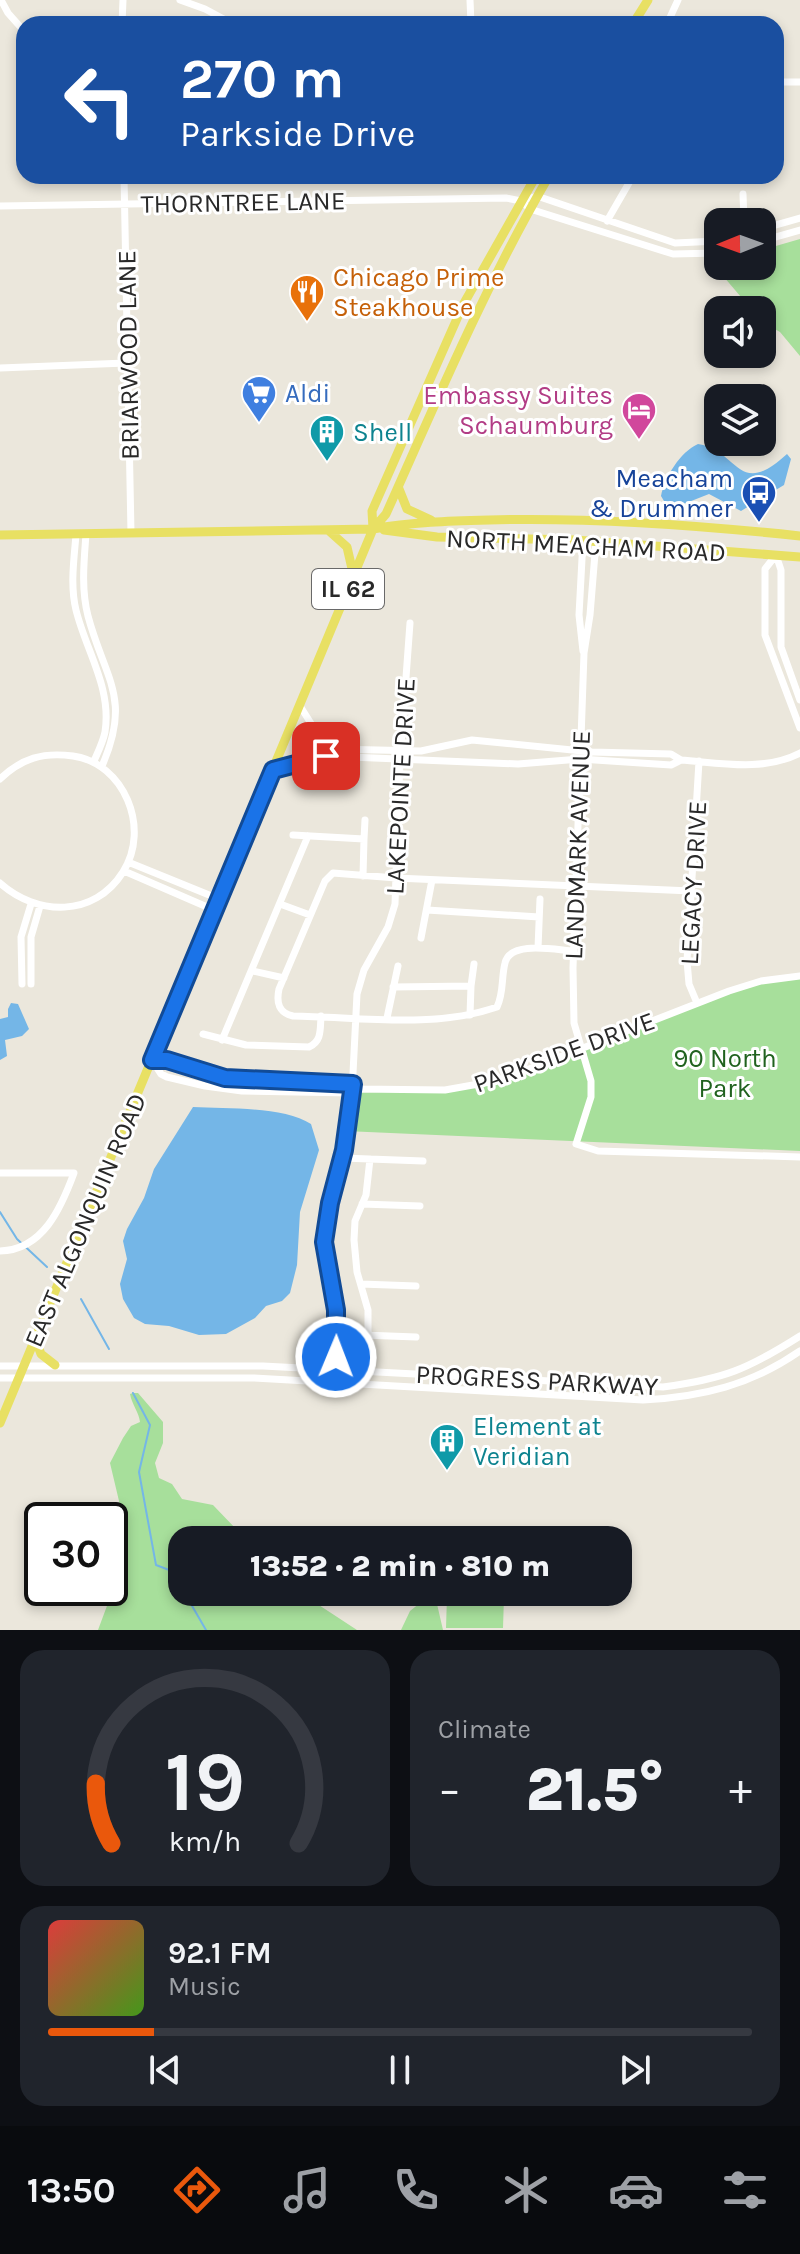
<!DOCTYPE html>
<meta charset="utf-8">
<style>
:root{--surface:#171b24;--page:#20242c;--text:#f1f3f6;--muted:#9ea1a6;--line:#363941;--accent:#ea580c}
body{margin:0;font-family:Karla,sans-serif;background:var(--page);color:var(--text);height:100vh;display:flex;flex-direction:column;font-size:30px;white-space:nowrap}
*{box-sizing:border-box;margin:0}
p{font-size:26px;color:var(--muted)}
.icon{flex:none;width:44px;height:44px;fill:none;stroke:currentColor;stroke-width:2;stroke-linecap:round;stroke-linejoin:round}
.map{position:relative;height:1630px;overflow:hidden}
.sheet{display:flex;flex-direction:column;gap:20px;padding:20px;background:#0d0f14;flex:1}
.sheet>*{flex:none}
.hud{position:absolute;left:16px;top:16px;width:768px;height:168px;border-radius:24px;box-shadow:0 4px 12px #0003;background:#1a4fa0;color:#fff;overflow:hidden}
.needle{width:52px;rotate:269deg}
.fabs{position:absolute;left:704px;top:208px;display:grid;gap:16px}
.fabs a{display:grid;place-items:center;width:72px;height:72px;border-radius:16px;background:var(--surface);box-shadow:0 4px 12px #0003;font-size:40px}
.speed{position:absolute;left:24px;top:1502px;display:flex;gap:16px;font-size:40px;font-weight:700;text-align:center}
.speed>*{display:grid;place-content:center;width:104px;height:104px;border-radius:50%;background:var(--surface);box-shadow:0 4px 12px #0003;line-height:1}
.speed .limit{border:4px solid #111;border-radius:12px;background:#fff;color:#111}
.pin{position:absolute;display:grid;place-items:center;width:68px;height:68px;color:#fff;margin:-34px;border-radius:16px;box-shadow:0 4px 12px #0006}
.me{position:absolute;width:88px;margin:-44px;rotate:1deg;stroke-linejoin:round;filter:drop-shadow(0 0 6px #0008)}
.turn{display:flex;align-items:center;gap:28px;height:168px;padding:0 32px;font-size:36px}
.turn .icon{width:104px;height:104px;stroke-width:2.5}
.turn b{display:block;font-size:56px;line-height:68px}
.big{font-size:60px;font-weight:800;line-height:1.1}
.sheet .widget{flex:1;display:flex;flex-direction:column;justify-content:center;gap:12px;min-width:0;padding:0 28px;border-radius:24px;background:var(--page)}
.sheet .dial{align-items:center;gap:0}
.dial svg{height:208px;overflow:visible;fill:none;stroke:var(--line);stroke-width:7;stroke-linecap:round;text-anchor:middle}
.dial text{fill:var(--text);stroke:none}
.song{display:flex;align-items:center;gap:24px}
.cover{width:96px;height:96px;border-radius:12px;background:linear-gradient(135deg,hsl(0 70% 55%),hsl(100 70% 35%))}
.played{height:8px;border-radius:4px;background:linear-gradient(90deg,var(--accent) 15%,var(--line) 15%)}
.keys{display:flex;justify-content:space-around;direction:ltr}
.heat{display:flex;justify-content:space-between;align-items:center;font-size:44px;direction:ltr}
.sheet .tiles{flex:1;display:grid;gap:20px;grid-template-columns:1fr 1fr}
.widget:last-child{grid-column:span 2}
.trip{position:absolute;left:168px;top:1526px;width:464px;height:80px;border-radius:24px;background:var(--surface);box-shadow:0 4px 12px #0003;font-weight:800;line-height:80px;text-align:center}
.tab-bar{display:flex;height:128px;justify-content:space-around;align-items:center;background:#090b0e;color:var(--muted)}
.tab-bar .icon{width:56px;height:56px}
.tab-bar .on{color:var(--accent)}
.tab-bar b{font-size:36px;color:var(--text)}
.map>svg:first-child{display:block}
.green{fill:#a7df9b}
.water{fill:#74b6e7}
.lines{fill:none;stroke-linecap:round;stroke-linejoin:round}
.stream{stroke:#74b6e7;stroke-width:2}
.minor{stroke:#fff;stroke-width:7}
.major{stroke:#e8e063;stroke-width:9}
.route-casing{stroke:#114b97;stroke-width:20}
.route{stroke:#1a73e8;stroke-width:14}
.labels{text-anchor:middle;stroke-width:6;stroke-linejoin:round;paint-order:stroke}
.shield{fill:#fff;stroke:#696969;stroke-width:2}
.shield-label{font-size:24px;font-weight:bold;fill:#292929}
.street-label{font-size:26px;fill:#292929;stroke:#fff}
.food-label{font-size:26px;fill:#c56008;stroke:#fff;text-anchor:start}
.shop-label{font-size:26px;fill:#366cbe;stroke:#fff;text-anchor:start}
.hotel-label{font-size:26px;fill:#b23c85;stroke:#fff;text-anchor:end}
.culture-label{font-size:26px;fill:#0d838f;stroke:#fff;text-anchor:start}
.transit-label{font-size:26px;fill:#164399;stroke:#fff;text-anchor:end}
.park-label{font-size:26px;fill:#20621e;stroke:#fff}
</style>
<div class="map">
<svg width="800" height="1630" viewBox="0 0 800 1630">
<rect width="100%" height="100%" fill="#ebe7dc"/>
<path class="green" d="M800,239V356L780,332L762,322V310H752L718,270L717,263L718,266H762V250Z
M800,976V1151L345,1131L352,1093L445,1090L483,1085L729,991Z
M133,1393H138L163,1422V1443L155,1463L159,1478L172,1484L182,1499L213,1505L237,1530L277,1540H182V1592H299L357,1630H98L114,1587L115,1571L110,1550L116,1537L120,1520L119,1501L110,1463L123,1438L131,1426L140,1422C139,1412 132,1405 130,1394Z
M447,1596L504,1597L503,1628H446Z
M420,1603L437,1604L443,1630H401L410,1611Z"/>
<path class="water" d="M698,444C739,450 737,500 787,454L791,459L784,485L741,511L709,494L676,507L667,506L661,496C665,477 680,452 698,444Z
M11,1003L18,1004L29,1029L22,1036L5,1040L7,1056L0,1060V1019L8,1017V1009Z
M193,1107C226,1109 284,1106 311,1124L319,1150L300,1212L297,1265L290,1293L282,1301L266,1306L255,1318L226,1334L199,1335L169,1326L145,1324L134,1318L123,1299L120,1284L127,1259L123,1241L127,1229L144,1198L154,1169Z"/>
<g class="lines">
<path class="stream" d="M0,1212L17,1239L47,1267
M81,1299L109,1349
M133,1393L150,1425L139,1472L156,1565L177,1573L182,1586
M184,1592L206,1630"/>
<path class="minor" d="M1,0L8,13L24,31
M180,0L205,9L233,24
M470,0L471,24
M122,24L123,0
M667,24L678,0
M776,82H800
M124,176L131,533
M743,194L744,222
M521,201L537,196L675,243L718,241
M0,206L506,198L521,201L530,209L673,254L718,253
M607,221L633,176
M762,229L800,218
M762,241L800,230
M0,368L126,363
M86,534C84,561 81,589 88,616C105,680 132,697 102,766
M76,535C74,559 70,586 76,610C86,651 112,688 105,732C103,742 98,752 94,761
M583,540L579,615L583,651
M596,541L590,615L584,653L573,968L574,1023L591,1081V1097L576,1144L598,1151L800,1157
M776,555L765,569V635L800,728
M776,555L781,570V647L800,700
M300,706L324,744L334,749L421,751L472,740L592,752L671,754L681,760C721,763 763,772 800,753
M273,770L326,756L518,764L580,759L671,765L681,760
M0,779C22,758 43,752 73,756C124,763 151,828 123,872C94,918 37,916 0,883
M293,835L364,839L363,876
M364,839L365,820
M128,862L219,899
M124,871L214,910
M280,904L310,915
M427,910L539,917
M421,938L432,880
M538,948L540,899
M574,951C556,950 510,940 505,963C501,979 504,992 497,1007C433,1029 360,1017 293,1016C279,1013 276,1003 279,989L325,881L333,873L396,878L691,891
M253,971L284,978
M22,984L21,937L31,904
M31,984V937L40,906
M471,986L474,964
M393,987L471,986L470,1015
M697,1003L689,984L687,961L699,761
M387,1018L398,966
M203,1034L246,1045L309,1047C322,1041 320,1030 321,1016
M222,1040L308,836
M152,1060C177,1061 199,1073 224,1077C266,1085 311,1082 354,1084L360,1089L445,1090L501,1080L729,991L761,981L800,976
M152,1060L161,1074L167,1077L205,1086L242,1091L352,1093
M343,1158L423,1161
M0,1173H74C61,1208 43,1250 0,1251
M362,1204L420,1206
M361,1284L416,1286
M336,1334L416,1337
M368,1335V1310L357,1272L354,1240L355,1221L366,1195L370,1159
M0,1366H263L663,1387C724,1379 748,1369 800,1336
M335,1369L336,1310L324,1242L330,1203L344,1150L352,1093L357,994L364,970L388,927L395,904L400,759L410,623
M0,1378H254L643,1400C702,1397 751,1385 800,1351"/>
<path class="major" d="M633,24L648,0
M399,489L407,509L431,520
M373,529L372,511L463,305L536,176
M328,530L347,547L353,573
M384,530L437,537L575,540L800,557
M0,535L373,529C411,522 450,521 489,520C592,517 697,525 800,536
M35,1338L41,1354L55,1365
M0,1423L373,529L386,514C437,400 486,284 549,176"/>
</g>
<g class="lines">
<defs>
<path id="route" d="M326,756L273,770L152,1060H167L225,1078L353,1084L344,1150L330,1203L324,1242L336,1310V1357"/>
</defs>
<use href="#route" class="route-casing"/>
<use href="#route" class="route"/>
</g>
<defs>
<symbol id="restaurant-pin" viewBox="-11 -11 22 30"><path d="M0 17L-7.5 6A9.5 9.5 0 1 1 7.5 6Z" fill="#e8710a" stroke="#fff"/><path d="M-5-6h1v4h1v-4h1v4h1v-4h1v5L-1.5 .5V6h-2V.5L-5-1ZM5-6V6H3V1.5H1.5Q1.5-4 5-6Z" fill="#fff"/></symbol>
<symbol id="supermarket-pin" viewBox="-11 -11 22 30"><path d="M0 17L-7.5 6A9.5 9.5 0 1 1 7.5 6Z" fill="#3f7fe0" stroke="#fff"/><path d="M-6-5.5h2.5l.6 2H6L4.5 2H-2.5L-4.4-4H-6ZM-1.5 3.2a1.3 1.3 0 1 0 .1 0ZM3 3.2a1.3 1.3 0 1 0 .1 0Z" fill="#fff"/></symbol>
<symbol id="hotel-pin" viewBox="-11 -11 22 30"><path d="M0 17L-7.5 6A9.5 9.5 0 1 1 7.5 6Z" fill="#d1479c" stroke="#fff"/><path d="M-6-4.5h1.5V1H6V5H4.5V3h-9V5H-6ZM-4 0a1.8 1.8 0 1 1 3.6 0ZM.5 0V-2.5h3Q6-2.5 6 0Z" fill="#fff"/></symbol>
<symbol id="building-pin" viewBox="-11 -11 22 30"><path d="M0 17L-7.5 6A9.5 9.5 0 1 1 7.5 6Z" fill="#0f9aa8" stroke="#fff"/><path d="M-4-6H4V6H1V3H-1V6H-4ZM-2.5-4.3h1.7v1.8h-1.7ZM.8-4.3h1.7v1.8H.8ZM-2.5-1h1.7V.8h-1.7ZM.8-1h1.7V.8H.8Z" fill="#fff"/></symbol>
<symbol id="bus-pin" viewBox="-11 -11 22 30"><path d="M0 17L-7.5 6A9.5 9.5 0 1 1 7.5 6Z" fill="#1a4fb4" stroke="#fff"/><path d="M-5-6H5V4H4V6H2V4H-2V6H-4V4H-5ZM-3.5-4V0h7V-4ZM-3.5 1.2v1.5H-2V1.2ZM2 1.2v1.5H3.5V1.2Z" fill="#fff"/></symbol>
</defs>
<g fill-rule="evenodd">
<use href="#restaurant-pin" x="287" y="272" width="40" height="54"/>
<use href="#supermarket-pin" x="239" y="373" width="40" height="54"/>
<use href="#hotel-pin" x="619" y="390" width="40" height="54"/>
<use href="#building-pin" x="307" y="412" width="40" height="54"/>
<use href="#bus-pin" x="739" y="473" width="40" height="54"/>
<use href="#building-pin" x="427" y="1421" width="40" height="54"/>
</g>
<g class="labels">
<rect class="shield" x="312" y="569" width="72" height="40" rx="6"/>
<g class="shield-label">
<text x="348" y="597">IL 62</text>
</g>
<g class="street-label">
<text transform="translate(243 202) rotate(-1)" y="9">THORNTREE LANE</text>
<text transform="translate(128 355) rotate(-91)" y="9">BRIARWOOD LANE</text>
<text transform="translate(586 545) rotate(3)" y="9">NORTH MEACHAM ROAD</text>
<text transform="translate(400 786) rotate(-87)" y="9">LAKEPOINTE DRIVE</text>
<text transform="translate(577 845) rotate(-88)" y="9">LANDMARK AVENUE</text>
<text transform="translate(693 883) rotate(-87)" y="9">LEGACY DRIVE</text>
<text transform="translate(564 1052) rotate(-20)" y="9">PARKSIDE DRIVE</text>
<text transform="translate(85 1220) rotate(-67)" y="9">EAST ALGONQUIN ROAD</text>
<text transform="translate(537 1380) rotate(3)" y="9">PROGRESS PARKWAY</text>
</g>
<g class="food-label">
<text x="333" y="286">Chicago Prime<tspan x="333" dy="30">Steakhouse</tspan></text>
</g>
<g class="shop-label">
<text x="285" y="402">Aldi</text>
</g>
<g class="hotel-label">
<text x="613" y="404">Embassy Suites<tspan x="613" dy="30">Schaumburg</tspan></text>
</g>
<g class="culture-label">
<text x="353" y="441">Shell</text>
<text x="473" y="1435">Element at<tspan x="473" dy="30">Veridian</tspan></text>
</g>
<g class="transit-label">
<text x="733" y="487">Meacham<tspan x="733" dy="30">&amp; Drummer</tspan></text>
</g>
<g class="park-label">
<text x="725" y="1067">90 North<tspan x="725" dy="30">Park</tspan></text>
</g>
</g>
</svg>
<div class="fabs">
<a><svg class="needle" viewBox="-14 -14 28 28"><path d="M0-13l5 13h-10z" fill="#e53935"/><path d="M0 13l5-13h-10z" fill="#9ea1a6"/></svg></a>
<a><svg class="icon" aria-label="sound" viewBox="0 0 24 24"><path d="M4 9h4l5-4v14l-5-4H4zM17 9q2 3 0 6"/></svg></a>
<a><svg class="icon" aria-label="layers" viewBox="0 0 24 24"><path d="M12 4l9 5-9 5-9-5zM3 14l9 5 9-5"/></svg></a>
</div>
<div class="speed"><div class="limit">30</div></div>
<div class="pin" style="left:326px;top:756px;background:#d93025"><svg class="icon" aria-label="arrive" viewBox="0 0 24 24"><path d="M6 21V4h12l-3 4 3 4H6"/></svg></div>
<svg class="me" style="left:336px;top:1357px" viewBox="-20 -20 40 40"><circle r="17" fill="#1a73e8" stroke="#fff" stroke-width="3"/><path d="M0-11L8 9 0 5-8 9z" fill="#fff"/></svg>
<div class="trip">13:52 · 2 min · 810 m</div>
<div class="hud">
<div class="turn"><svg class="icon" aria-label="left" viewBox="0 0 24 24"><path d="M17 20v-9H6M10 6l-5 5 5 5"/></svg><div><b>270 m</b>Parkside Drive</div></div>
</div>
</div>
<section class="sheet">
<div class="tiles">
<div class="widget dial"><svg viewBox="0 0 100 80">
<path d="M14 69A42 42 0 1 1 86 69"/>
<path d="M14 69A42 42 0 0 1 8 46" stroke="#ea580c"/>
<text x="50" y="56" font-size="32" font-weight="700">19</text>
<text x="50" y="72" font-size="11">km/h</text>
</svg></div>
<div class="widget"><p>Climate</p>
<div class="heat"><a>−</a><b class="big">21.5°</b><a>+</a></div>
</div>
<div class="widget">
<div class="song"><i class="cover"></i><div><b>92.1 FM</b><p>Music</p></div></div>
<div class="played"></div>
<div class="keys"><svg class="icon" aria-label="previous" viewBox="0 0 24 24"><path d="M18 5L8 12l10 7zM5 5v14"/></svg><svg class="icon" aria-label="pause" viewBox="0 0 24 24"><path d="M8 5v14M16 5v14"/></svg><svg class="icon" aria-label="next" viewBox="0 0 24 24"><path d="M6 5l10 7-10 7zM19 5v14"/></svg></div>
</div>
</div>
</section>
<nav class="tab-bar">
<b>13:50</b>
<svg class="icon on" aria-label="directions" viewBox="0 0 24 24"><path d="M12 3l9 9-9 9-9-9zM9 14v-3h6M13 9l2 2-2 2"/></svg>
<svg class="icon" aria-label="music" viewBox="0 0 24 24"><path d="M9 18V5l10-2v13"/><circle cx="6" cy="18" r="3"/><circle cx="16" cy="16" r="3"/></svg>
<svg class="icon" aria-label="phone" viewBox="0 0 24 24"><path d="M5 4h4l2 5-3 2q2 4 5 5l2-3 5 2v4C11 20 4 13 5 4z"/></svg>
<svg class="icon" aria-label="climate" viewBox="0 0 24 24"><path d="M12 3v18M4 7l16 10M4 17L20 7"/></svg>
<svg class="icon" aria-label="car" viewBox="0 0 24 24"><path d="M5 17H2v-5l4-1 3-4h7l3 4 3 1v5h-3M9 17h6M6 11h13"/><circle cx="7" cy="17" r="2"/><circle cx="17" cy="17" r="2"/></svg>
<svg class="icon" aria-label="filters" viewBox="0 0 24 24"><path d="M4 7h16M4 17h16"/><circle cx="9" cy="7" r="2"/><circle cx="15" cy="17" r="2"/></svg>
</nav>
